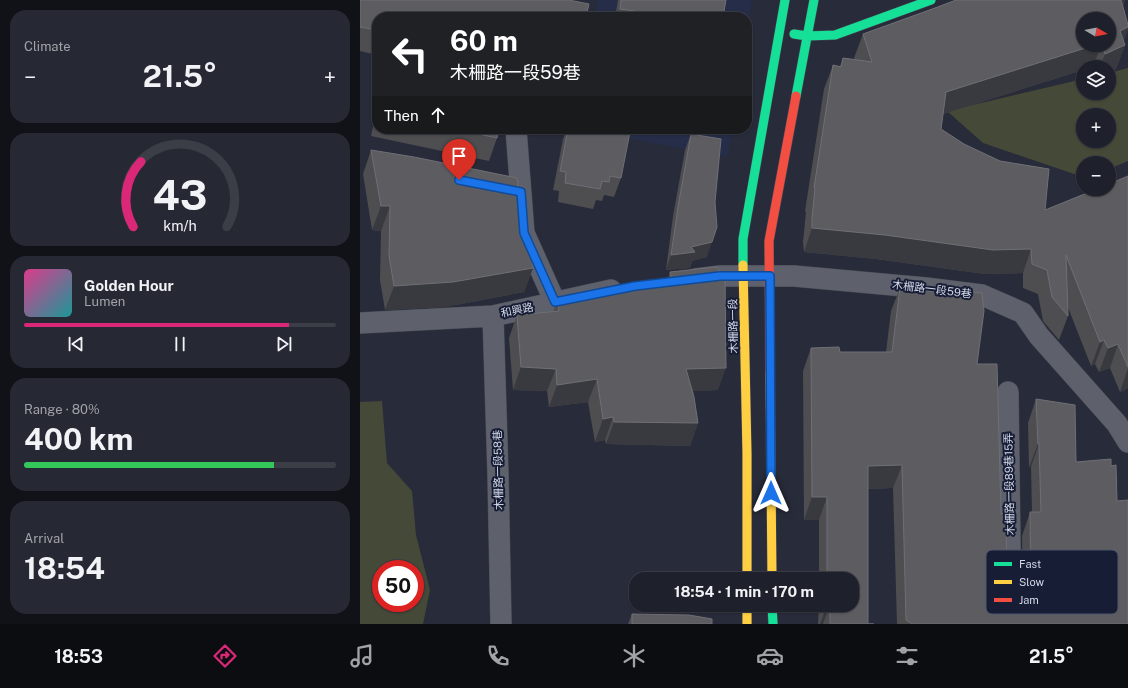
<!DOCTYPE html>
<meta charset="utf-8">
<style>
:root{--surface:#1e202b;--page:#262833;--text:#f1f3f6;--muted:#a1a3a9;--line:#3c3e47;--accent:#db2777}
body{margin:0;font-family:"Public Sans","Noto Sans TC",sans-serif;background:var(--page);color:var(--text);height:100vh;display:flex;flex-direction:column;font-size:15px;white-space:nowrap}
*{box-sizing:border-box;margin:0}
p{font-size:13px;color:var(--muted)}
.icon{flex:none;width:22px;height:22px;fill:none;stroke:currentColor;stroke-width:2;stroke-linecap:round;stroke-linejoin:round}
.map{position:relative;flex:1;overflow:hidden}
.side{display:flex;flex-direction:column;gap:10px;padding:10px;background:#101218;width:360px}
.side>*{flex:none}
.top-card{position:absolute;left:12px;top:12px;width:380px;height:122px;border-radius:16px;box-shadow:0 1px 3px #0004,0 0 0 1px var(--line);background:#202124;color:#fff;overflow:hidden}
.needle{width:26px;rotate:100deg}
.controls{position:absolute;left:716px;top:12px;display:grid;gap:8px}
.controls a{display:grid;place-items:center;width:40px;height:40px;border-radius:50%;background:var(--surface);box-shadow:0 1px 3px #0004,0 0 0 1px var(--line);font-size:20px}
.speed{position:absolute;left:12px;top:560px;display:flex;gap:8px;font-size:20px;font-weight:700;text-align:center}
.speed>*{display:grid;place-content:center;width:52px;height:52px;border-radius:50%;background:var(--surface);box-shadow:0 1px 3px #0004,0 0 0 1px var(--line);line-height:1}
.speed .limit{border:6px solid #d22;background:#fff;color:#111}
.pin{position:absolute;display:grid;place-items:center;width:34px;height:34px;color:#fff;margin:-41px -17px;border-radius:50% 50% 50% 0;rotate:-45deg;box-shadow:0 0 4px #0007}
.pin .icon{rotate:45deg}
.me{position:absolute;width:44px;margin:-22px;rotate:0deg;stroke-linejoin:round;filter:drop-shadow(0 0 3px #0008)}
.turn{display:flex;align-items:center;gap:14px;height:84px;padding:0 12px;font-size:18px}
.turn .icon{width:52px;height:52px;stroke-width:2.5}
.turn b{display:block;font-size:28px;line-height:34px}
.then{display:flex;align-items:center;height:38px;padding:0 12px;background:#0003;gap:8px;font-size:15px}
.big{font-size:30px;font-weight:700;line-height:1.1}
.side .card{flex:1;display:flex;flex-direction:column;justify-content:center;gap:6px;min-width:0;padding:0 14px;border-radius:16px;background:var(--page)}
.side .dial{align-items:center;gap:0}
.dial svg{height:104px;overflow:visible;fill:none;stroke:var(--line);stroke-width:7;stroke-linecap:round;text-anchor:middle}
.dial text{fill:var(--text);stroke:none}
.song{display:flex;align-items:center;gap:12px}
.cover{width:48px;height:48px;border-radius:6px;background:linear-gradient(135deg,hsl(330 70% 55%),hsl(180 70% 35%))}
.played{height:4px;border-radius:2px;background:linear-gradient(90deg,var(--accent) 85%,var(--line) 85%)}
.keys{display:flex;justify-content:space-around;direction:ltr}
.heat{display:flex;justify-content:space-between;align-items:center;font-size:22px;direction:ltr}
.charge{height:6px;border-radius:3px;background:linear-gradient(90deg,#34c759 80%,var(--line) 0)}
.trip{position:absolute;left:269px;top:572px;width:230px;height:40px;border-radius:16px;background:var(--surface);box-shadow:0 1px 3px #0004,0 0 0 1px var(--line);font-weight:700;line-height:40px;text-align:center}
.tabs{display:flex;height:64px;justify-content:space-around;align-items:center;background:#0c0d11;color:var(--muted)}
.tabs .icon{width:28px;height:28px}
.tabs .selected{color:var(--accent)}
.tabs b{font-size:18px;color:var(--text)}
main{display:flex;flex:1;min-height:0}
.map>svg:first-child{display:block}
.built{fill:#252d49}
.green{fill:#454937;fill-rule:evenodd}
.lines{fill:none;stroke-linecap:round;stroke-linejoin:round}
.street-casing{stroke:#444854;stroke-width:22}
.fast-casing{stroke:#444854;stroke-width:10}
.slow-casing{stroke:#444854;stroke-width:10}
.jam-casing{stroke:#444854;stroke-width:10}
.street{stroke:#5e616b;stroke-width:21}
.fast{stroke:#16e098;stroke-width:9}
.slow{stroke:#ffcf43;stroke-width:9}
.jam{stroke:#f24e42;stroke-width:9}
.wall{fill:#4e4d50;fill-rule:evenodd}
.shaded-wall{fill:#393940}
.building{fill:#5c5c61;stroke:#6f6f76}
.route-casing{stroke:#114b97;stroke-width:10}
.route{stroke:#1a73e8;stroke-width:7}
.labels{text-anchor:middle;stroke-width:4;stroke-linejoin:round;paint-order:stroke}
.street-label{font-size:11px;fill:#d3d9e9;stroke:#171d35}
.key{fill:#171d35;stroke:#4f556b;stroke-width:1}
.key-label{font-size:11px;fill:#d3d9e9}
</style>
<main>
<section class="side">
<div class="card"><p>Climate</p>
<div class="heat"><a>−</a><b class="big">21.5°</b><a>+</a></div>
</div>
<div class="card dial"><svg viewBox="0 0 100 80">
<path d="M14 69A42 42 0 1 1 86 69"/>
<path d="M14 69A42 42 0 0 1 20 19" stroke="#db2777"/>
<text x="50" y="56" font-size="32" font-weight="700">43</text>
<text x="50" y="72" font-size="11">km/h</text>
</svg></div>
<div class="card">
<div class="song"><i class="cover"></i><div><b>Golden Hour</b><p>Lumen</p></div></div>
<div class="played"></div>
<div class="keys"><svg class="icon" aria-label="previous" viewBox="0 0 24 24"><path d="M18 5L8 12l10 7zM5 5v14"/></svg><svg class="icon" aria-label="pause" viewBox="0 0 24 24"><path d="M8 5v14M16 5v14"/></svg><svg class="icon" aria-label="next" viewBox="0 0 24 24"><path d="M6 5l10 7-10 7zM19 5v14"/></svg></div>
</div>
<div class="card"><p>Range · 80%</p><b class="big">400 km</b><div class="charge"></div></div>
<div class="card"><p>Arrival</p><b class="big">18:54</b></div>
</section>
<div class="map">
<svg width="768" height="624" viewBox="0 0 768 624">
<rect width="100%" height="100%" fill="#282b39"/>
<path class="built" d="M238,0H392L387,31V17H235Z
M217,129H372L368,157Z"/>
<path class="green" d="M768,68V161L749,169V163H723V177L623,143L587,111L723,79V93H749V73ZM723,115H749V141H723Z
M22,401L27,463L52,491L56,535L70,590L63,624H0V402ZM21,569H55V603H21Z"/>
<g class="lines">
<defs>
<path id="street" d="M156,129L164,233L195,302
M336,279L360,276H434L566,288L622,295L663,313L679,336L757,424L768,442
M133,316L138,475L141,624
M0,323L133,316L251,290
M648,392L651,624"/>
<path id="fast" d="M434,34L447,36L475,35L571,0
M436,96L454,0
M383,265V239L425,0
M412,605L413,624"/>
<path id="slow" d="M383,265L387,454V579
M410,373L412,579
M387,605V624"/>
<path id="jam" d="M410,373L409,241L436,96"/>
</defs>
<use href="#street" class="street-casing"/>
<use href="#fast" class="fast-casing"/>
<use href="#slow" class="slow-casing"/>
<use href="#jam" class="jam-casing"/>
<use href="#street" class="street"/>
<use href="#fast" class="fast"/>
<use href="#slow" class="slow"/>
<use href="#jam" class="jam"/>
</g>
<path class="wall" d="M0,0L17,17V55L0,51Z
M258,0H366L363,17H255Z
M596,0H765L763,6L768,25V29L763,42L765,45L756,69L749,72V67H723V70L583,114L581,129L685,210L768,176V388L760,392L750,368L739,372L735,364L731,366L707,305L708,316L699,340L683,321L678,294L663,288V273L625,274L516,259L444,252L443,242L446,212L445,211L464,89L473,65L480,66L483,58L495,60L494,58L503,34L575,8ZM749,19V45H723Z
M17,108V129H139L137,138L129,161L11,136Z
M207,129H254L261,178L254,197L244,195L242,201L236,200L233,209L198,202L199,191L193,190L203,139Z
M331,134L347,257L332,261L330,268L306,270L313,216L325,150Z
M11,150L161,210L173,268L164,292L85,307L25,310L20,280L21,231L12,230L3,174Z
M310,272L358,390L333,391L338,423L330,446L246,444L245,440L235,442L228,402L189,407L187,391L153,390L149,338L157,315L193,312L197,300L222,296L224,292L307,282Z
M540,288L617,364L641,514L647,601L649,607L654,611L659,613L663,612L662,536L670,512H672L671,467H669L668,423L676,399L716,462L751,466L757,501L768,624H537L533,488L508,489V624H514H458L459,605H492V579H459V520H444L443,371L451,348L480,352H526L531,311Z
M272,614L352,624H268Z"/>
<path class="shaded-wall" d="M758,0H765L759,16Z
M768,27V29L762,47L765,45L756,69L749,72V67H740L745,54L760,31Z
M735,45H741L733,67H723V70L577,116L586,92Z
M21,206H30L21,231L12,230Z
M452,228L671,249L663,273L625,274L516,259L444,252Z
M352,242L347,257L332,261L330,268L306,270L311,255L331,247Z
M173,268L164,292L85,307L25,310L34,286Z
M744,340L735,364L731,366L740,342Z
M758,344L750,368L739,372L748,348Z
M161,367L196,369L187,391L153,390Z
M366,368L358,390L317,392L326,369Z
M768,368V388L760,392Z
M237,379L228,402L189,407L197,385Z
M253,417L245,440L235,442L243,419Z
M254,422L338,423L330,446L246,444Z
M678,444H679L671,467H669Z
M542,465L533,488L500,489L508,466Z
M452,497H467L459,520H444Z
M467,605H470L463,624H460Z"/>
<path class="building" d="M0,0H209L229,4L226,17H17V30L0,27Z
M261,0H366L363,17H274L275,11L260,9Z
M596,0H761L768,25V27L760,31L765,45L745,54L742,45H749V19H723V45H735L586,92L581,129L604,144L640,161L689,169L685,210L737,189H749V184L768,176V367L758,344L748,348L744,340L740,342L706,255L708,316L692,297L687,270L672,264L671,249L633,250L525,235L452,228V218L455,188H454L473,65L481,67L483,58L512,62L503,34L575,8Z
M96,129H139L137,138Z
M208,129H254L270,132L261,178L250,176L249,182L242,181L240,189L205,183L206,172L200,171Z
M331,134L361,139L355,202L357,227L352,242L331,247L335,252L311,255L319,201Z
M11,150L54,157L157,178L161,210L163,224H167L173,268L93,282L34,286L29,256L30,206H21Z
M356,267L365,277L366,368L326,369L334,397L338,423L254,422L253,417L243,419L237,379L197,385L196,369L161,367L157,315L199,311L197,300L225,296L224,292L312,281L310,272Z
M540,288L604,295L605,292L622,293L624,311L617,364H637L641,514L646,513L647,601L649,607L654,611L659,613L665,611L670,607L671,601L670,512H681L679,444H678L676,399L715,405L716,462L751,459V466L756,465L757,501L768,500V624H552L546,620L542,465L508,466V624H514H470V605H492V579H467V497H452L451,348L479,347L480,352H532Z
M272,614L329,615L352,619V624H272Z"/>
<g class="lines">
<defs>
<path id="route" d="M99,180L161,192L164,233L195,302L275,286L360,276H410L411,493"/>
</defs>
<use href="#route" class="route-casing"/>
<use href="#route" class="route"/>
</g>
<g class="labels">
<g class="street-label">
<text transform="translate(572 289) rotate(7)" y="4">木柵路一段59巷</text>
<text transform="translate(157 310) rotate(-12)" y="4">和興路</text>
<text transform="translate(373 326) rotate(-91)" y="4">木柵路一段</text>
<text transform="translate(138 470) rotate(-91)" y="4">木柵路一段58巷</text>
<text transform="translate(649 484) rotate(-91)" y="4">木柵路一段89巷15弄</text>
</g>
</g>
<rect x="626" y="550" width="132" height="64" rx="6" class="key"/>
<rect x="634" y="562" width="18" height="4" fill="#16e098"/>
<rect x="634" y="580" width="18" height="4" fill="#ffcf43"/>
<rect x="634" y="598" width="18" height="4" fill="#f24e42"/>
<g class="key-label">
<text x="659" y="568">Fast</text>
<text x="659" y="586">Slow</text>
<text x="659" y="604">Jam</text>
</g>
</svg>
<div class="controls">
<a><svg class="needle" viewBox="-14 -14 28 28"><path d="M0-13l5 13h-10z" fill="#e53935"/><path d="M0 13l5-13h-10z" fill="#a1a3a9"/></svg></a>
<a><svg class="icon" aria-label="layers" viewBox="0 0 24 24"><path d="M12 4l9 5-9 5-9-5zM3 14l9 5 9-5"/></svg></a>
<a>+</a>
<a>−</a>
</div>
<div class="speed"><div class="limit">50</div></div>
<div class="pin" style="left:99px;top:180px;background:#d93025"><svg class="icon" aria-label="arrive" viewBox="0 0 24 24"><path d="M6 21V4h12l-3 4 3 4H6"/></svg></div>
<svg class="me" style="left:411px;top:493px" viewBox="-20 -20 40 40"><path d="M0-17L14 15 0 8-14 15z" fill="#1a73e8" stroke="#fff" stroke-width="4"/></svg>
<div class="trip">18:54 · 1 min · 170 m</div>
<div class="top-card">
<div class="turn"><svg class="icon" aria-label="left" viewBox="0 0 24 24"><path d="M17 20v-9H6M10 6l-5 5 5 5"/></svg><div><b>60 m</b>木柵路一段59巷</div></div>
<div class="then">Then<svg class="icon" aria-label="ahead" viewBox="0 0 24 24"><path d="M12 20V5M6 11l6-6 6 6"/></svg></div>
</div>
</div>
</main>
<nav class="tabs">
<b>18:53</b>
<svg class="icon selected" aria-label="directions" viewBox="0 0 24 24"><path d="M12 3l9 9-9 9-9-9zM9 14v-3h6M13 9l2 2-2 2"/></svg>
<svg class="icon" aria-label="music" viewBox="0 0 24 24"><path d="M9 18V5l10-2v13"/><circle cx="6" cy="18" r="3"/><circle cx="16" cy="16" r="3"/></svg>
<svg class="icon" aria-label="phone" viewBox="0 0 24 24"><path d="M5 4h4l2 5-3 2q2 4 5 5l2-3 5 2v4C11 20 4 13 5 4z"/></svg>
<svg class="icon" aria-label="climate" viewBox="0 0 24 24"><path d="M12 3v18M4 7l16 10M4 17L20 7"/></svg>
<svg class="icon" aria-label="car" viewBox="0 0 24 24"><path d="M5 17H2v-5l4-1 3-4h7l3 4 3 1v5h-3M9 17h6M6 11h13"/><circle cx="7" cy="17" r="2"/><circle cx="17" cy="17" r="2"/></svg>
<svg class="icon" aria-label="filters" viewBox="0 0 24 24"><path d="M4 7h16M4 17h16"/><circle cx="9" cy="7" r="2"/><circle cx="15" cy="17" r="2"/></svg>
<b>21.5°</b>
</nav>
